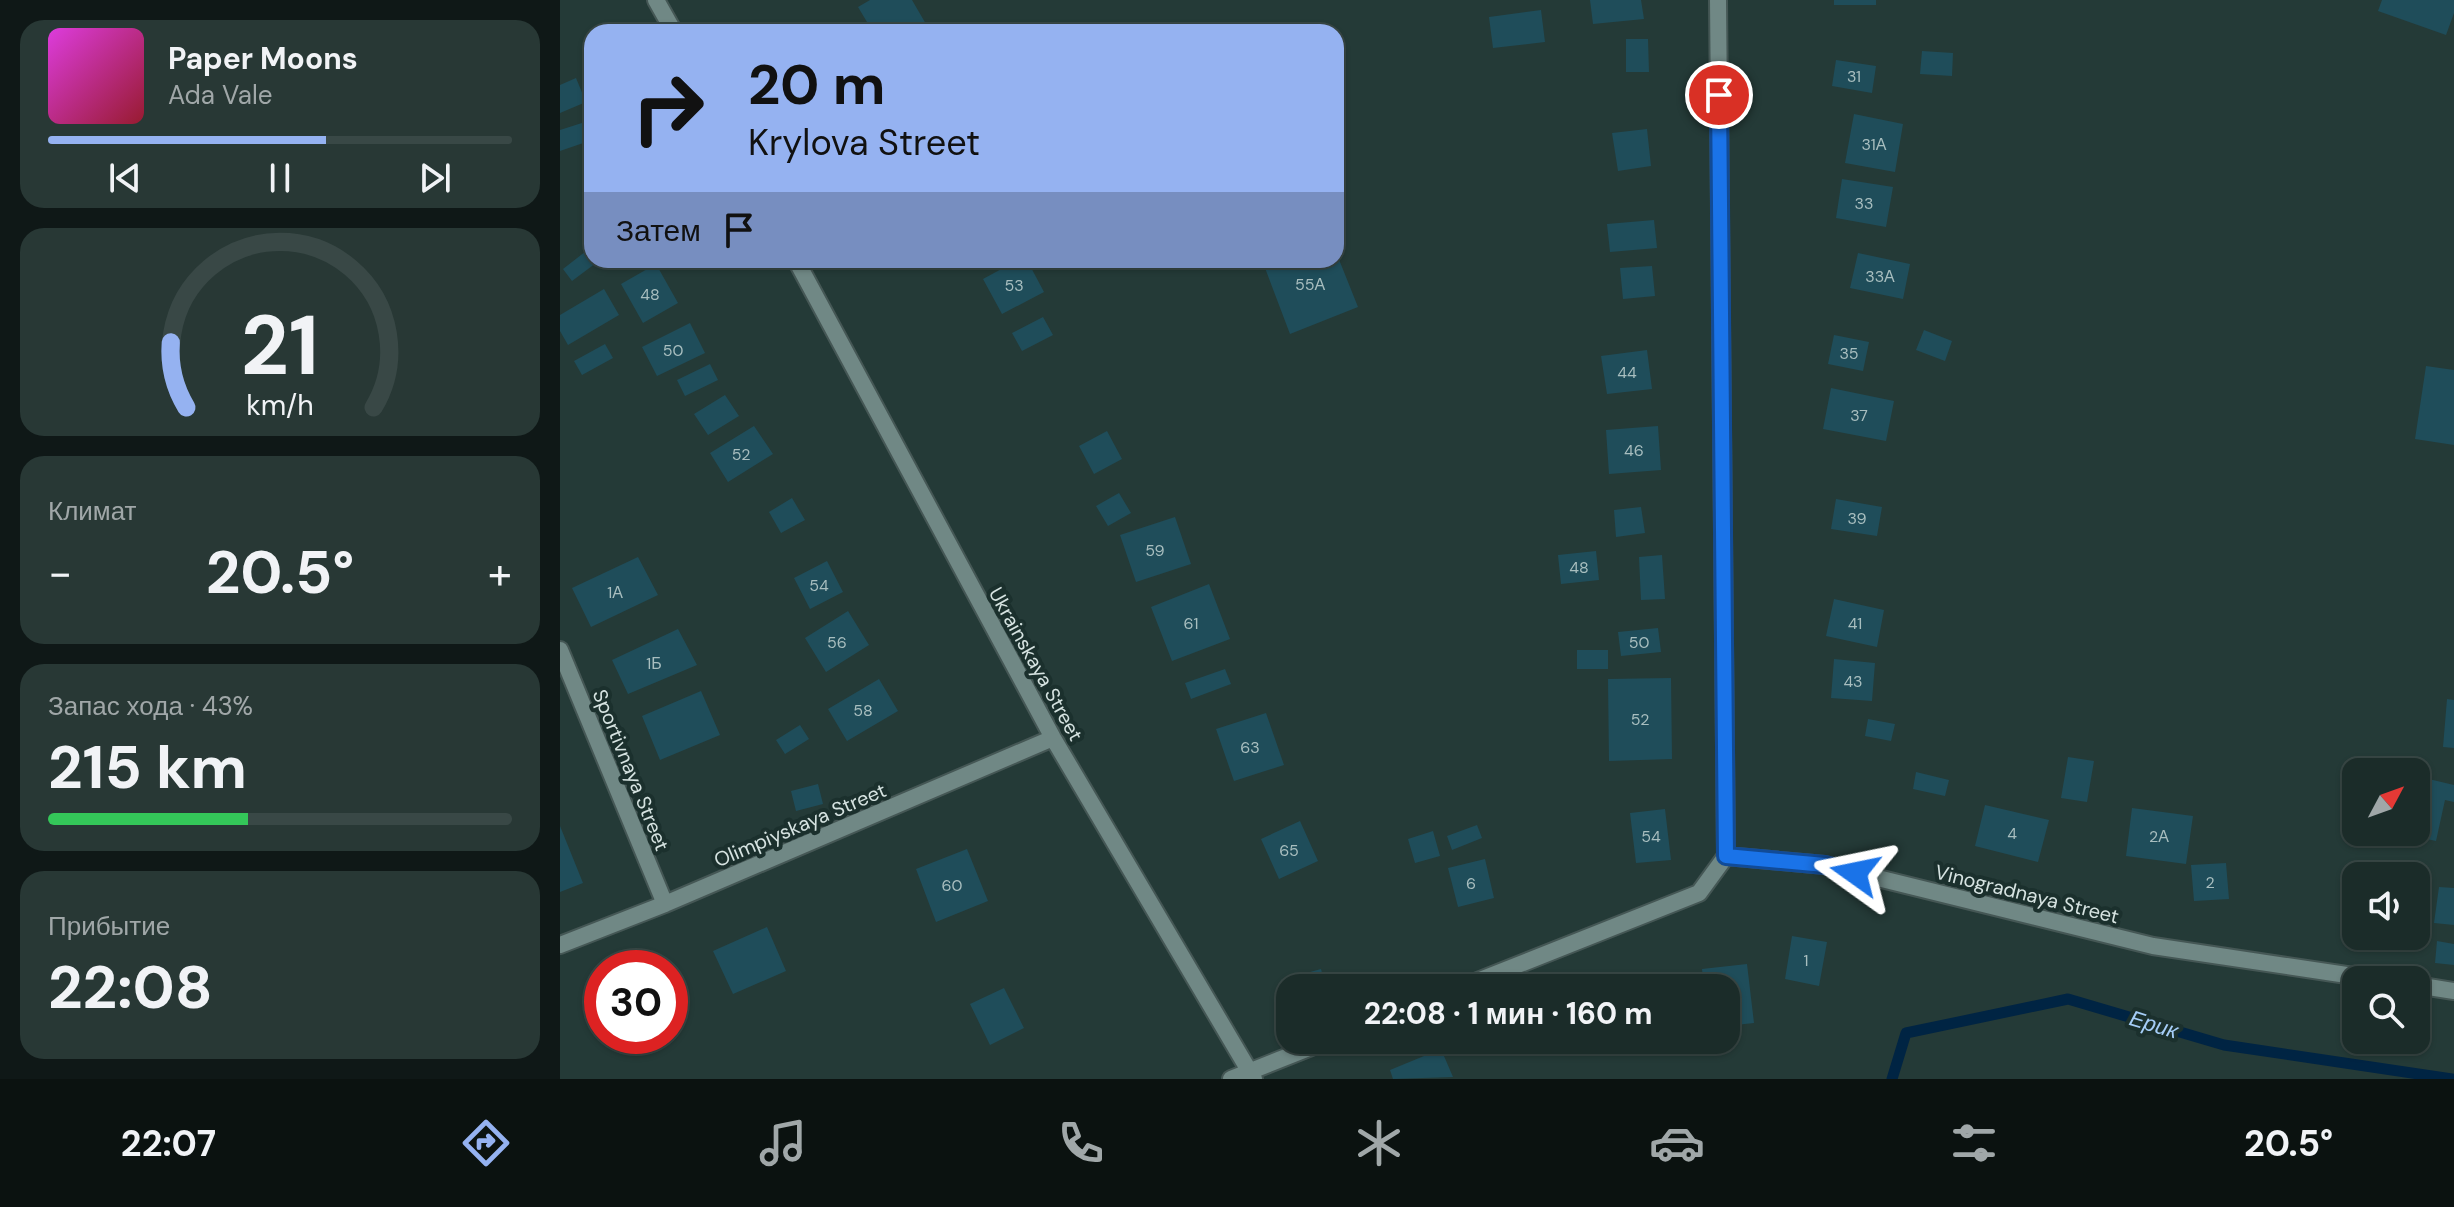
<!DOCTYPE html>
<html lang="ru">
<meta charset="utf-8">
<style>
:root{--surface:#1b2c29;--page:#283835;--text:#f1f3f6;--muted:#a0a7a8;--line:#394846;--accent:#95b2f1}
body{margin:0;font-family:"DM Sans",sans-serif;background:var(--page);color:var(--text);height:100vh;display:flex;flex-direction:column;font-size:30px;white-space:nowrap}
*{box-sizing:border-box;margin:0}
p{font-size:26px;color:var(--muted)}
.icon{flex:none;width:44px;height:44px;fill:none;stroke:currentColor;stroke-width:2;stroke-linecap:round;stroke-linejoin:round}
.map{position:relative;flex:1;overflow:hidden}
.sheet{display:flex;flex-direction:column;gap:20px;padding:20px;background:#0f1817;width:560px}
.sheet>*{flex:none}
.guide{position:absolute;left:24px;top:24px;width:760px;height:244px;border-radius:24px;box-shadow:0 2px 6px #0004,0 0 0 2px var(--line);background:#95b2f1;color:#111;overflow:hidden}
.needle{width:52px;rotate:49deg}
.controls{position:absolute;left:1782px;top:758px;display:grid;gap:16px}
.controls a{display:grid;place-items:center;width:88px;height:88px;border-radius:16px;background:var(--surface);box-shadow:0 2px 6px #0004,0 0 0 2px var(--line);font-size:40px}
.speed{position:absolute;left:24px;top:950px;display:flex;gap:16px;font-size:40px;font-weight:700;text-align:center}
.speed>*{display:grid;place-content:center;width:104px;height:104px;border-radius:50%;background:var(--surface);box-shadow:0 2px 6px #0004,0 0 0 2px var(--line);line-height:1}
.speed .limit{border:12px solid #d22;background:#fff;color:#111}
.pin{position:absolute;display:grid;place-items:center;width:68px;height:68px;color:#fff;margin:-34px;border:4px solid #fff;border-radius:50%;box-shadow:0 2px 8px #0007}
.me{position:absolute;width:88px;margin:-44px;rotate:282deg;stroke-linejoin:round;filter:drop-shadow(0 0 6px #0008)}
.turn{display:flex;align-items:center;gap:28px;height:168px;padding:0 32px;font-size:36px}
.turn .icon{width:104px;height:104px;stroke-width:2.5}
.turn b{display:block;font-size:56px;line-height:68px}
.then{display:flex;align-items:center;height:76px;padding:0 32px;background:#0003;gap:16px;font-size:30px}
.big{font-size:60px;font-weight:700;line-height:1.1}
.sheet .tile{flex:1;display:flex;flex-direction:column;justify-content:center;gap:12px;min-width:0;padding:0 28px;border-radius:24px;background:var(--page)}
.sheet .dial{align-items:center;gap:0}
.dial svg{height:208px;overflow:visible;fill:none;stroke:var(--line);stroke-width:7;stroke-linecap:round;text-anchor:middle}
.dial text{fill:var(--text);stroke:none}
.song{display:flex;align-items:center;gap:24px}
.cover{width:96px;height:96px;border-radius:12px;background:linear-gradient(135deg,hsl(300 70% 55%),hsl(350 70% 35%))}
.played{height:8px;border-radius:4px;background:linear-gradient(90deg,var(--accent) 60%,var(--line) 60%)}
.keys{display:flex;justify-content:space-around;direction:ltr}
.heat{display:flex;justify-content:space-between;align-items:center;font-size:44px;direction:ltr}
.charge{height:12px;border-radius:6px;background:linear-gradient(90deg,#34c759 43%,var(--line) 0)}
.trip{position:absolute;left:716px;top:974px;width:464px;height:80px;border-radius:24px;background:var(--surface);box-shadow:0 2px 6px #0004,0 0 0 2px var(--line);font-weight:700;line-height:80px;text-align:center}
.tabs{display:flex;height:128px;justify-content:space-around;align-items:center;background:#0b1210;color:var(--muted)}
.tabs .icon{width:56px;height:56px}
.tabs .active{color:var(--accent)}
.tabs b{font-size:36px;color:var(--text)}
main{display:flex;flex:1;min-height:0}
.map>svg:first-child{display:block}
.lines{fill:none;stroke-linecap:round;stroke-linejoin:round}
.stream{stroke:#002443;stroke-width:11}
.building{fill:#1f4d5a}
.minor-casing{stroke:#455755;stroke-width:20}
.minor{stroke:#708885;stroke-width:16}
.route-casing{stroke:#114b97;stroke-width:20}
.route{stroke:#1a73e8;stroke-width:14}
.labels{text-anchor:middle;stroke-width:8;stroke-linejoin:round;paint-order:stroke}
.number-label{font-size:16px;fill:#a8bebf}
.street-label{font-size:20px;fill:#d6e3e1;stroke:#1b302d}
.water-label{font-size:22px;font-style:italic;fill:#a5cdf7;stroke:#1b302d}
</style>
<main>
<section class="sheet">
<div class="tile">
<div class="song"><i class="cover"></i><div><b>Paper Moons</b><p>Ada Vale</p></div></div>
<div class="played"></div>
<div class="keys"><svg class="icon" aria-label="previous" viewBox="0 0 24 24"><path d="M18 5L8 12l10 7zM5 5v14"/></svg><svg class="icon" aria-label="pause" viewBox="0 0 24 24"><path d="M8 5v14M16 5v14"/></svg><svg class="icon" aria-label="next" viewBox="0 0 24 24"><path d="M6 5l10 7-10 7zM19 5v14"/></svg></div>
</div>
<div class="tile dial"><svg viewBox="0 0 100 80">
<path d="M14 69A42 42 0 1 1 86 69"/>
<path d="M14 69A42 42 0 0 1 8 44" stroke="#95b2f1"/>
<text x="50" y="56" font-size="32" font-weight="700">21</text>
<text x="50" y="72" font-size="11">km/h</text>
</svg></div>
<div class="tile"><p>Климат</p>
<div class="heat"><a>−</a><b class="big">20.5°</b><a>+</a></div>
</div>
<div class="tile"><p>Запас хода · 43%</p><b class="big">215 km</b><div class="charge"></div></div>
<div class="tile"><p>Прибытие</p><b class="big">22:08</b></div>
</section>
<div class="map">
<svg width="1894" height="1079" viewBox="0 0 1894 1079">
<rect width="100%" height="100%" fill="#243a37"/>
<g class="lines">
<path class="stream" d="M1332,1079L1346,1033L1508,999L1664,1045L1892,1079"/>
</g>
<path class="building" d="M310,0H352L366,24L353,32H313L298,7Z
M1030,0H1081L1084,19L1033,24Z
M1274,0H1316V5H1274Z
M1822,0H1894V13L1886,35L1818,11Z
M981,10L985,42L933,48L929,17Z
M1066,39H1088L1089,72H1066Z
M1362,51L1393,53L1392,76L1360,74Z
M1276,60L1316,66L1312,93L1272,86Z
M16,78L26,102L0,113V85Z
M1294,114L1343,124L1335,172L1285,163Z
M25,122L32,140L0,151V130Z
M1087,129L1091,166L1058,171L1052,133Z
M1282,179L1333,187L1326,227L1276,218Z
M1094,220L1097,248L1050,252L1047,224Z
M30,248L32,260H40L12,281L3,269Z
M776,252L798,307L730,334L702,260H776Z
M1298,253L1350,264L1343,299L1290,288Z
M458,260H467L484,292L442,314L423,279Z
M96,264L118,303L83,323L61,284Z
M1092,266L1095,296L1063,299L1060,268Z
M44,289L59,315L8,345L0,331V315Z
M483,317L493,335L462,351L452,333Z
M130,323L145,353L97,376L82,347Z
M1364,330L1392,341L1385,361L1356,350Z
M1274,335L1309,342L1303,371L1268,364Z
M45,344L53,358L22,375L14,361Z
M1087,350L1092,389L1047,394L1041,356Z
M150,364L158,380L125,396L117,380Z
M1866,366L1894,370V445L1855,439Z
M1271,388L1334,401L1326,441L1263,429Z
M165,395L179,416L148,435L134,414Z
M194,426L213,454L168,482L150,453Z
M1098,426L1101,470L1049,474L1046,430Z
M547,431L562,459L534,474L519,446Z
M559,493L571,513L548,526L536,506Z
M232,498L245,520L221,533L209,512Z
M1276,499L1322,507L1317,536L1271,529Z
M1081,507L1085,533L1056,537L1054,510Z
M615,517L631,564L576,582L560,535Z
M1036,551L1039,580L1001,584L998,555Z
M1102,555L1105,599L1081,600L1079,557Z
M78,557L98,595L31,627L12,588Z
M267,561L283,592L250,609L234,578Z
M649,584L670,639L612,661L591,607Z
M1274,599L1324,610L1317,647L1266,636Z
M288,611L309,645L266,672L245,638Z
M1098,628L1101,652L1061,656L1058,632Z
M118,629L137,665L68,694L52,660Z
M1017,650H1048V669H1017Z
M1274,659L1315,663L1312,701L1271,698Z
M665,669L671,684L631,699L625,683Z
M1111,678L1112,759L1049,761L1048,679Z
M319,679L338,711L287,741L268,709Z
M141,691L160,735L100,760L82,716Z
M1887,699L1894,700V748L1883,747Z
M706,713L724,765L674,781L656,729Z
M1308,719L1335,724L1331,741L1305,736Z
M240,725L249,739L225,754L216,740Z
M1508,757L1534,761L1527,802L1501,798Z
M1356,772L1389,780L1385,796L1353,789Z
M1856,776L1894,785V802L1885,800L1876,841L1839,833L1856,832Z
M258,784L263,804L236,811L231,791Z
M1425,805L1489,820L1478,862L1415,846Z
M1572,808L1633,816L1626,864L1566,856Z
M1105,809L1111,860L1076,863L1070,813Z
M740,821L758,861L719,879L701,839Z
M917,825L922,838L892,850L887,836Z
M0,826L23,883L0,892Z
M873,831L880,856L855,863L848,839Z
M407,849L428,901L376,922L356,869Z
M925,859L934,898L898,907L888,868Z
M1666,863L1669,899L1634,901L1631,865Z
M1879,887L1894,888V925L1874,923Z
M207,927L226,971L173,994L153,951Z
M1232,936L1267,942L1259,986L1225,979Z
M1877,941L1894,944V965L1875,963Z
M1187,964L1194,1023L1166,1026V988H1144L1142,969Z
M761,969L766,988H735L732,977Z
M444,988L464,1028L430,1045L410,1004Z
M1049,1040H1074L1076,1045L1053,1053Z
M881,1049L893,1077L833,1079L830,1070Z"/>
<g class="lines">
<defs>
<path id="minor" d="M96,0L114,32
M1158,0L1166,856
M236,260L493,738L694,1079
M0,650L105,904
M0,945L105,904L493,738
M1856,985L1894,991
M900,988L1139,893L1166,856L1265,865L1593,946L1820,980
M671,1079L769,1040"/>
</defs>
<use href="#minor" class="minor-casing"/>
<use href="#minor" class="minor"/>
</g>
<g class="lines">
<defs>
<path id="route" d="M1159,95L1166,856L1265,865L1295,873"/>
</defs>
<use href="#route" class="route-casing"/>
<use href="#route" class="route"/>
</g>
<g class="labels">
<g class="number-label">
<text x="1294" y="82">31</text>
<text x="1314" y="150">31А</text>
<text x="1304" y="209">33</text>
<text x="1320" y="282">33А</text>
<text x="750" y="290">55А</text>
<text x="454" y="291">53</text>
<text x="90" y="300">48</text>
<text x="113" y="356">50</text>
<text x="1289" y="359">35</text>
<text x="1067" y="378">44</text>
<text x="1299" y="421">37</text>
<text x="1074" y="456">46</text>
<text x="181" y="460">52</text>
<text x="1297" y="524">39</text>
<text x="595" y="556">59</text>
<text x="1019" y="573">48</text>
<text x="259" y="591">54</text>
<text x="55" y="598">1А</text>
<text x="631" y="629">61</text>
<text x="1295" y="629">41</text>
<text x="277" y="648">56</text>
<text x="1079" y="648">50</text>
<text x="94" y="669">1Б</text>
<text x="1293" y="687">43</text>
<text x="303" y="716">58</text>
<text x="1080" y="725">52</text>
<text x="690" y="753">63</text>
<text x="1452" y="839">4</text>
<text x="1091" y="842">54</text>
<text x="1599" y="842">2А</text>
<text x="729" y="856">65</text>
<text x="1650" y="888">2</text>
<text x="911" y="889">6</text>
<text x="392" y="891">60</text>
<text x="1246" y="966">1</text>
</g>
<g class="street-label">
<text transform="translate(476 664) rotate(61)" y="7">Ukrainskaya Street</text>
<text transform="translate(71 770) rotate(68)" y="7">Sportivnaya Street</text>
<text transform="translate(240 825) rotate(-23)" y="7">Olimpiyskaya Street</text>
<text transform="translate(1467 894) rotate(14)" y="7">Vinogradnaya Street</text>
</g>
<g class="water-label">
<text transform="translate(1594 1024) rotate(17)" y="8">Ерик</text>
</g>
</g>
</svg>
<div class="controls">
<a><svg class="needle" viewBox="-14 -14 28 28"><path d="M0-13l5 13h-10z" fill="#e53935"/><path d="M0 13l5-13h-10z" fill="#a0a7a8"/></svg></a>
<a><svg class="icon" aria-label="sound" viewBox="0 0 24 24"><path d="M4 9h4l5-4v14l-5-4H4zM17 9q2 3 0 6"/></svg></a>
<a><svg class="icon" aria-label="search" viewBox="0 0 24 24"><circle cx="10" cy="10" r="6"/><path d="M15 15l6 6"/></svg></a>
</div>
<div class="speed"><div class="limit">30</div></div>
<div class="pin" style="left:1159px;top:95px;background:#d93025"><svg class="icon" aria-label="arrive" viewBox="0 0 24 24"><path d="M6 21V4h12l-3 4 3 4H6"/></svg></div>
<svg class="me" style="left:1295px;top:873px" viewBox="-20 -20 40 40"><path d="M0-17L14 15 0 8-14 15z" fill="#1a73e8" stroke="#fff" stroke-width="4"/></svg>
<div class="trip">22:08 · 1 мин · 160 m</div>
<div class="guide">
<div class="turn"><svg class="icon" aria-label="right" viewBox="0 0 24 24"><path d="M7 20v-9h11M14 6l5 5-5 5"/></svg><div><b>20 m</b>Krylova Street</div></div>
<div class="then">Затем<svg class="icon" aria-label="arrive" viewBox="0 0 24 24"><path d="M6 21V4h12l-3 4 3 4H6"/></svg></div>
</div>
</div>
</main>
<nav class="tabs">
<b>22:07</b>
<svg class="icon active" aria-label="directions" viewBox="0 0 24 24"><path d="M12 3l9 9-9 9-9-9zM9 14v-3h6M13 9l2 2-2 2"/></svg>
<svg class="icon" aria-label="music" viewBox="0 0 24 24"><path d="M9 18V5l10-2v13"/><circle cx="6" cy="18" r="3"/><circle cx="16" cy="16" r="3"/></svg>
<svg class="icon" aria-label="phone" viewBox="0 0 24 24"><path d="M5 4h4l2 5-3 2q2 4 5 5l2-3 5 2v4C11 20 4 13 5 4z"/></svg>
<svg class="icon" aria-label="climate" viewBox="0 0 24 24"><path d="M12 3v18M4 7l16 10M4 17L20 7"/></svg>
<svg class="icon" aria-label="car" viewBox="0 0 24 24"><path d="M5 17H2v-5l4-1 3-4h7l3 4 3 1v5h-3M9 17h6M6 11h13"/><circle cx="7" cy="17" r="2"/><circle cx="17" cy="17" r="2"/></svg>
<svg class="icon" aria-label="filters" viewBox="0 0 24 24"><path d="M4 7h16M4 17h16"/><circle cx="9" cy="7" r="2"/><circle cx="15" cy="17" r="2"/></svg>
<b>20.5°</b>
</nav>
